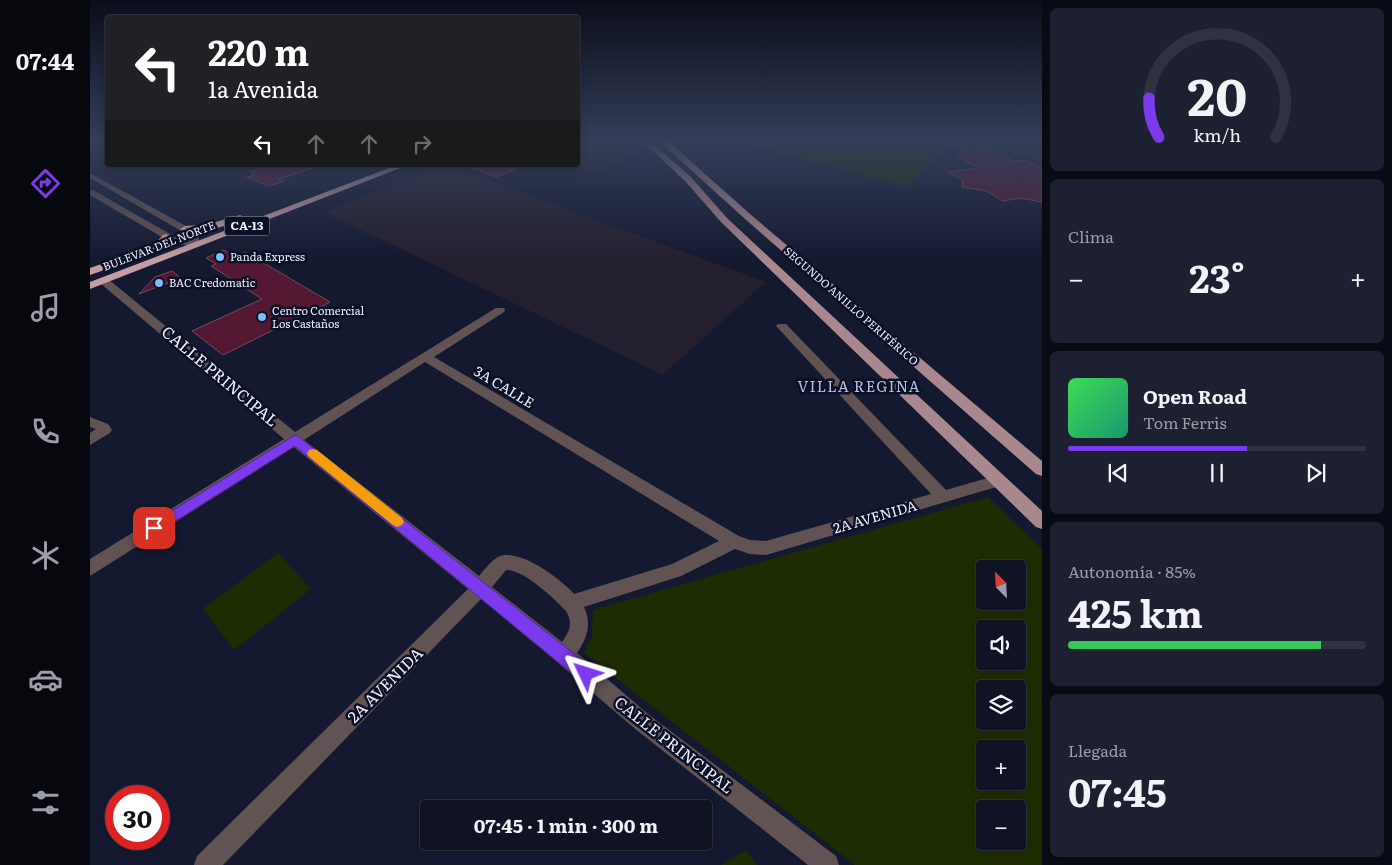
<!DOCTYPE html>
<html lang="es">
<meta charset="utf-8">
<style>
:root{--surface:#0f1324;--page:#1d2031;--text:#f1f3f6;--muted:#9b9ea6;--line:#2f3241;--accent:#7c3aed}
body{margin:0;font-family:Literata,serif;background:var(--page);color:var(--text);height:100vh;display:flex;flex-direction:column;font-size:19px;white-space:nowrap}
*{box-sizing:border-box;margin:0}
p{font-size:16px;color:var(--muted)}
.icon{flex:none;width:28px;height:28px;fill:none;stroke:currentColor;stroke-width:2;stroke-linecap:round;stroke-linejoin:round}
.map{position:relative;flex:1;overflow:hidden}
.drawer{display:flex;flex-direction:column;gap:8px;padding:8px;background:#080a14;width:350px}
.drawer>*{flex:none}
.top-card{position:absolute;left:15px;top:15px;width:475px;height:152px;border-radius:5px;box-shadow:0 2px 8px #0003,0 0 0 1px var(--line);background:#202124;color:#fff;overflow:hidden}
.needle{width:32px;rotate:336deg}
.fabs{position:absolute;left:886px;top:560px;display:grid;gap:10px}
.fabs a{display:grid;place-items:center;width:50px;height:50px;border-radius:5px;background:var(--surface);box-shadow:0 2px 8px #0003,0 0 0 1px var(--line);font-size:25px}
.speed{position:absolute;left:15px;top:785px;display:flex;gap:10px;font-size:25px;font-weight:700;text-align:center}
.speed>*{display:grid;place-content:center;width:65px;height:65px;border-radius:50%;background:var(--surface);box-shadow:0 2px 8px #0003,0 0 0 1px var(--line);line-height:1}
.speed .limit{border:8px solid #d22;background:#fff;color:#111}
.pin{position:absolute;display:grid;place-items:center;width:42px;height:42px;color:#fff;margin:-21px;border-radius:10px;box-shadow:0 2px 8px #0006}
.me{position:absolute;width:55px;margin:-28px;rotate:311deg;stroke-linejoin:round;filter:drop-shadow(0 0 4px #0008)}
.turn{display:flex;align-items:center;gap:18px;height:105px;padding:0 20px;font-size:22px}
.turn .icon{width:65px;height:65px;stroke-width:2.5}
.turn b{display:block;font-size:35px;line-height:42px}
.lanes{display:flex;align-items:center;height:48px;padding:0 20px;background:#0003;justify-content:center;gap:25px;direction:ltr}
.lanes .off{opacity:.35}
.big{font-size:38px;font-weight:700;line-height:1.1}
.drawer .tile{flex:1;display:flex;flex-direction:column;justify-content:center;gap:8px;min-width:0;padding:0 18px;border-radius:8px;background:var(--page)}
.drawer .dial{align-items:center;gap:0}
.dial svg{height:130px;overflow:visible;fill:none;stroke:var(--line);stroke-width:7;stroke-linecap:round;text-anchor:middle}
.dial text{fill:var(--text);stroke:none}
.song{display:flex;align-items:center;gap:15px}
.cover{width:60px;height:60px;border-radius:8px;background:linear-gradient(135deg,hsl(130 70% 55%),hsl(160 70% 35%))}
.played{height:5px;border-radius:2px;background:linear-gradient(90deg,var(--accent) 60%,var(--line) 60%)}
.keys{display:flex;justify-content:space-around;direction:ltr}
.heat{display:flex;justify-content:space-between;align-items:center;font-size:28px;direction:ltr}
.charge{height:8px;border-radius:4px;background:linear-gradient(90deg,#34c759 85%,var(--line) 0)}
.trip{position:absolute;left:330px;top:800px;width:292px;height:50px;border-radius:5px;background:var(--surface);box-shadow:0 2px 8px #0003,0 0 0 1px var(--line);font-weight:700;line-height:50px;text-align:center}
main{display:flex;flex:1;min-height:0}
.tabs{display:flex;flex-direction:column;width:90px;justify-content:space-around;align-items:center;background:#06080e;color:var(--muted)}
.tabs .icon{width:35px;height:35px}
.tabs .selected{color:var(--accent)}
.tabs b{font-size:22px;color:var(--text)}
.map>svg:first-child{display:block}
.industrial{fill:#241f2f}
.green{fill:#1e2c02;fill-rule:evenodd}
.building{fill:#551833;stroke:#6e4e59}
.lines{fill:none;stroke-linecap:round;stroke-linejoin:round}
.minor{fill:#615254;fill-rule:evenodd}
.major{fill:#a8888e;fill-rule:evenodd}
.highway{fill:#c59ea5;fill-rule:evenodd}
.route{fill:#7c3aed;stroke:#51269a}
.slow{fill:#f59e0b}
.poi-dot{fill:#7cbef9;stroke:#0c1026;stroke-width:2}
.labels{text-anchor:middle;stroke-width:5;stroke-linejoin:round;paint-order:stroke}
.far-street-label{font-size:11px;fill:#eff2fc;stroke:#0c1026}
.far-poi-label{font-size:11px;fill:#eff2fc;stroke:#0c1026;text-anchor:start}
.shield{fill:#0c1026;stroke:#abaebc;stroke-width:1}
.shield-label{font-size:12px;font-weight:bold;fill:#eff2fc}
.street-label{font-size:14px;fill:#eff2fc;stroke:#0c1026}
.neighbourhood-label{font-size:15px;letter-spacing:1px;fill:#b6bfe0;stroke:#0c1026}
.near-street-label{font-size:16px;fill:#eff2fc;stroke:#0c1026}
</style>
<main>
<nav class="tabs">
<b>07:44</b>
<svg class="icon selected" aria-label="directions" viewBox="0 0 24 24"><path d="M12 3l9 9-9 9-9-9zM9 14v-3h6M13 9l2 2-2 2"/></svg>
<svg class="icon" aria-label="music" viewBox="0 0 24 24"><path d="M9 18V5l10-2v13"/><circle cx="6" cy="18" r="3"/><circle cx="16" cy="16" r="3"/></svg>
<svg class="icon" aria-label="phone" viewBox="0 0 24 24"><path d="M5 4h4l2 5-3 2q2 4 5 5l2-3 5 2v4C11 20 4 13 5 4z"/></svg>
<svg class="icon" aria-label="climate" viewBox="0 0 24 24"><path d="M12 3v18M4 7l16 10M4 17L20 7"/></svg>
<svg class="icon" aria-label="car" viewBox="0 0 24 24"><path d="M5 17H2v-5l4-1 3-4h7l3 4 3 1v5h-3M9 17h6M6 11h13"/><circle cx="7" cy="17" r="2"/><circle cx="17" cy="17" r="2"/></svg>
<svg class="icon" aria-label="filters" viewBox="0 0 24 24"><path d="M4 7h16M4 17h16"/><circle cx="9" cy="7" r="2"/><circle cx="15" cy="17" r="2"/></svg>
</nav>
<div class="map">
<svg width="952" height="865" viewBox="0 0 952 865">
<rect width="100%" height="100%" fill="#141930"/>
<path class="industrial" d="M488,140H504L546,152L541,154L547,155L506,173L478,165H488Z
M356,165L676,282L573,375L234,212Z"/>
<path class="green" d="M643,140H952V161L859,143L818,187Z
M898,497L952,549V865H765L494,653L502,637L503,610ZM895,569H928V601H895ZM895,629H928V661H895ZM895,689H928V721H895ZM895,749H928V781H895ZM895,809H928V841H895Z
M188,553L221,589L144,650L113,609Z
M656,850L667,865H631Z"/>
<path class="building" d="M876,146L901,151L923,161L933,160L952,168V202L930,198L913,201L896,191L872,187L873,180L857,172L889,168L867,157Z
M163,165H226V167L189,179L194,181L179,186L157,177L165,175L160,172L170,169Z
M375,165H434L406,177Z
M134,250L145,256L155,252L240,302L133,355L102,331L172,299L121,266L126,264L116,258Z
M82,271L91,278L49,294L65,277Z"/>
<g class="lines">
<path class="minor" d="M14,140L13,141L0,145V141Z
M0,173L105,231L109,237V243L104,246L82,243L0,195V190H3L87,238L99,240L98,235L0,178Z
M14,278L18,279L205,432L406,308H414L415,310L414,312L344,357L649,536L660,540L676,541L841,494L688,328L686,326L688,324H696L856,490L908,475L913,477L915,481L913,485L676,555L660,554L645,549L591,576L494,607C502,624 497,638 487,653L558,714L746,856L749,865H718L544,728L467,662L391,599L133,865H104L107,856L378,589L204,447L0,576V559L194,439L10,283L9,281ZM335,362L629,541L582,564L484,594C471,579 428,547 408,557C401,561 394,570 389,576L214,440ZM416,570C433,569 465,599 476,611C483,623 480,631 472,642L402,587Z
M0,417L18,424L22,430L20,433L0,445V433L6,429L0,427Z"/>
<path class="major" d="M551,140H559L601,177L637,218L952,511V529L946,527L631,222L595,181Z
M568,140H577L660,214L952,461V476L946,474L654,218Z"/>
<path class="highway" d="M574,140H582L586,148L585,150H579Z
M307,165H318L0,289V282Z
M150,215L155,218L153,220C140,224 101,238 90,229L95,226L119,224Z
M76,234L81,237L71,250L0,275V268L63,246L73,235Z"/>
</g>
<linearGradient id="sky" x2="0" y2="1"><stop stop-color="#0b0e1a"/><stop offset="0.54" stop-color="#343e59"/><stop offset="1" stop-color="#343e59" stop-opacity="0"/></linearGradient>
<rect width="952" height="261" fill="url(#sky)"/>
<path class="route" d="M205,435L209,437L502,668L504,674L502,680L496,682L490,680L205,446L68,532L64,534L59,532L57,528L59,525Z"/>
<path class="slow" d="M223,449L227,450L312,518L314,522L312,525L307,527L303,525L219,457L217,454L219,450Z"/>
<g class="poi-dot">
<circle cx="130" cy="257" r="5"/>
<circle cx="69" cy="283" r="5"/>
<circle cx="172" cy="317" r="5"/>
</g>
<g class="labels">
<g class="far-street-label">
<text transform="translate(69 246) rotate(-21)" y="4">BULEVAR DEL NORTE</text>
<text transform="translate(761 306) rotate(41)" y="4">SEGUNDO ANILLO PERIFÉRICO</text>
</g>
<g class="far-poi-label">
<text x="140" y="261">Panda Express</text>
<text x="79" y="287">BAC Credomatic</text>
<text x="182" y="315">Centro Comercial<tspan x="182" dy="13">Los Castaños</tspan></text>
</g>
<rect class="shield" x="134.5" y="216.5" width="45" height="19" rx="4"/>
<g class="shield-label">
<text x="157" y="230">CA-13</text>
</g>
<g class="street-label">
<text transform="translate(414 387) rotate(31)" y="5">3A CALLE</text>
<text transform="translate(785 517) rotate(-16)" y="5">2A AVENIDA</text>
</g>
<g class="neighbourhood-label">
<text x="769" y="392">VILLA REGINA</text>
</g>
<g class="near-street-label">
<text transform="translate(130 376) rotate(40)" y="6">CALLE PRINCIPAL</text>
<text transform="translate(295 685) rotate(-45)" y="6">2A AVENIDA</text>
<text transform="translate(584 745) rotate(38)" y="6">CALLE PRINCIPAL</text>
</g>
</g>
</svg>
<div class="fabs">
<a><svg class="needle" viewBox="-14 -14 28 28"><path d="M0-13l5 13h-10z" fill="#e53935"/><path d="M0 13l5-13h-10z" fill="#9b9ea6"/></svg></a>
<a><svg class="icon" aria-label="sound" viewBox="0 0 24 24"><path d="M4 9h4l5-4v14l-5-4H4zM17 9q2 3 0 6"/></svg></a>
<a><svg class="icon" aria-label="layers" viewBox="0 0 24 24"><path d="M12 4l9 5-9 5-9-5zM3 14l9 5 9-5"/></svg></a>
<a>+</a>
<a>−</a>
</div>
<div class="speed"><div class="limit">30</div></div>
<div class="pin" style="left:64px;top:528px;background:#d93025"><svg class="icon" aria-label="arrive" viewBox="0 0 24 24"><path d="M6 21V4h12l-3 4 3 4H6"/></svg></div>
<svg class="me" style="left:496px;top:674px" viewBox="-20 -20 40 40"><path d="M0-17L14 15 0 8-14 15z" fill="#7c3aed" stroke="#fff" stroke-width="4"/></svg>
<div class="trip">07:45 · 1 min · 300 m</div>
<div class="top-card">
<div class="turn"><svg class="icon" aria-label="left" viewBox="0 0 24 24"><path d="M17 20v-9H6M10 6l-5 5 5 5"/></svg><div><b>220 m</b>1a Avenida</div></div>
<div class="lanes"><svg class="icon" aria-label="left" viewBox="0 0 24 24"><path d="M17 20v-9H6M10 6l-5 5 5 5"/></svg><svg class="icon off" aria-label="ahead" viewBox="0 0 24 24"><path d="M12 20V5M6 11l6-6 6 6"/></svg><svg class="icon off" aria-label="ahead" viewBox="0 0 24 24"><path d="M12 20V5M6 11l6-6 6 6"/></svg><svg class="icon off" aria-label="right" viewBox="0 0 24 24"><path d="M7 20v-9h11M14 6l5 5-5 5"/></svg></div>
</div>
</div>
<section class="drawer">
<div class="tile dial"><svg viewBox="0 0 100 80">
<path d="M14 69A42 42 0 1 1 86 69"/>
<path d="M14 69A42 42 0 0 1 8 45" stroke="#7c3aed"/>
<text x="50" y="56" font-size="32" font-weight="700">20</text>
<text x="50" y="72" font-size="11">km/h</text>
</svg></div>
<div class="tile"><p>Clima</p>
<div class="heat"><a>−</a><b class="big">23°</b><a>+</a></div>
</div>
<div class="tile">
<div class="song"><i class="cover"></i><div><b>Open Road</b><p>Tom Ferris</p></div></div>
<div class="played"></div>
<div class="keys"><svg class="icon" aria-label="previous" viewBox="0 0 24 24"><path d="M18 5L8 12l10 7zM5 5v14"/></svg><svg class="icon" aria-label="pause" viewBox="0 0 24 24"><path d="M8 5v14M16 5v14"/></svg><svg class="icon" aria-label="next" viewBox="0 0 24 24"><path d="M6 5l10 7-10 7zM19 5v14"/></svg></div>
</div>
<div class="tile"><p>Autonomía · 85%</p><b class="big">425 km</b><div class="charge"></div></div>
<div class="tile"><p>Llegada</p><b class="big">07:45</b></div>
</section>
</main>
